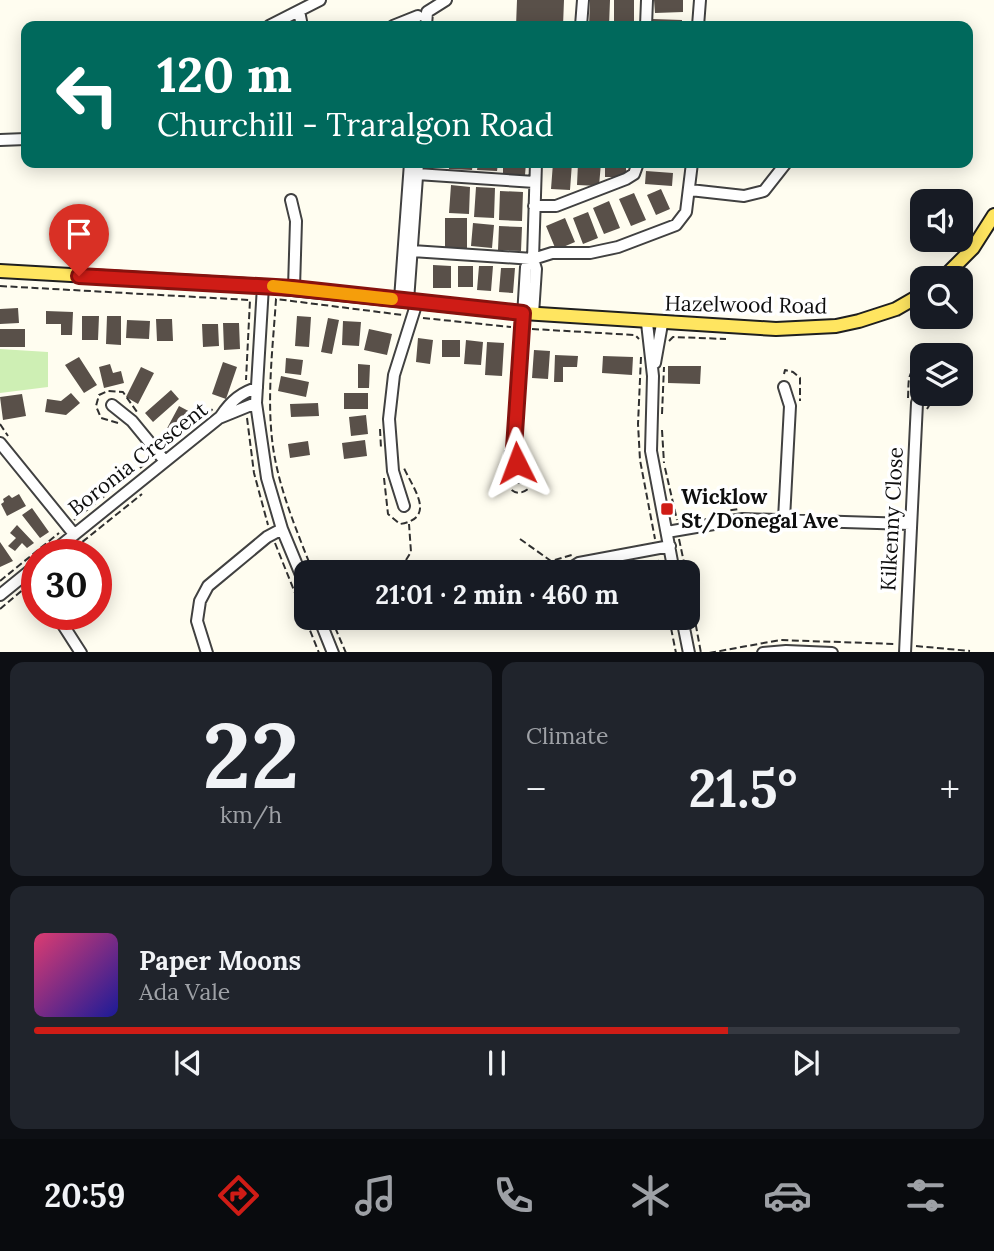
<!DOCTYPE html>
<meta charset="utf-8">
<style>
:root{--surface:#171b24;--page:#20242c;--text:#f1f3f6;--muted:#9ea1a6;--line:#363941;--accent:#cf1c16}
body{margin:0;font-family:Lora,serif;background:var(--page);color:var(--text);height:100vh;display:flex;flex-direction:column;font-size:26px;white-space:nowrap}
*{box-sizing:border-box;margin:0}
p{font-size:23px;color:var(--muted)}
.icon{flex:none;width:38px;height:38px;fill:none;stroke:currentColor;stroke-width:2;stroke-linecap:round;stroke-linejoin:round}
.map{position:relative;height:652px;overflow:hidden}
.drawer{display:flex;flex-direction:column;gap:10px;padding:10px;background:#0d0f14;flex:1}
.drawer>*{flex:none}
.top-card{position:absolute;left:21px;top:21px;width:952px;height:147px;border-radius:14px;box-shadow:0 4px 18px #0003;background:#00695c;color:#fff;overflow:hidden}
.controls{position:absolute;left:910px;top:189px;display:grid;gap:14px}
.controls a{display:grid;place-items:center;width:63px;height:63px;border-radius:14px;background:var(--surface);box-shadow:0 4px 18px #0003;font-size:35px}
.speed{position:absolute;left:21px;top:539px;display:flex;gap:14px;font-size:35px;font-weight:700;text-align:center}
.speed>*{display:grid;place-content:center;width:91px;height:91px;border-radius:50%;background:var(--surface);box-shadow:0 4px 18px #0003;line-height:1}
.speed .limit{border:10px solid #d22;background:#fff;color:#111}
.pin{position:absolute;display:grid;place-items:center;width:60px;height:60px;color:#fff;margin:-72px -30px;border-radius:50% 50% 50% 0;rotate:-45deg;box-shadow:0 0 7px #0007}
.pin .icon{rotate:45deg}
.me{position:absolute;width:77px;margin:-38px;rotate:357deg;stroke-linejoin:round;filter:drop-shadow(0 0 5px #0008)}
.turn{display:flex;align-items:center;gap:24px;height:147px;padding:0 21px;font-size:32px}
.turn .icon{width:91px;height:91px;stroke-width:2.5}
.turn b{display:block;font-size:49px;line-height:60px}
.big{font-size:52px;font-weight:800;line-height:1.1}
.drawer .tile{flex:1;display:flex;flex-direction:column;justify-content:center;gap:10px;min-width:0;padding:0 24px;border-radius:14px;background:var(--page)}
.drawer .dial{align-items:center;gap:0}
.dial b{font-size:91px;line-height:1}
.song{display:flex;align-items:center;gap:21px}
.cover{width:84px;height:84px;border-radius:10px;background:linear-gradient(135deg,hsl(340 70% 55%),hsl(240 70% 35%))}
.played{height:7px;border-radius:4px;background:linear-gradient(90deg,var(--accent) 75%,var(--line) 75%)}
.keys{display:flex;justify-content:space-around;direction:ltr}
.heat{display:flex;justify-content:space-between;align-items:center;font-size:38px;direction:ltr}
.drawer .tiles{flex:1;display:grid;gap:10px;grid-template-columns:1fr 1fr}
.tile:last-child{grid-column:span 2}
.trip{position:absolute;left:294px;top:560px;width:406px;height:70px;border-radius:14px;background:var(--surface);box-shadow:0 4px 18px #0003;font-weight:800;line-height:70px;text-align:center}
.menu{display:flex;height:112px;justify-content:space-around;align-items:center;background:#090b0e;color:var(--muted)}
.menu .icon{width:49px;height:49px}
.menu .active{color:var(--accent)}
.menu b{font-size:32px;color:var(--text)}
.map>svg:first-child{display:block}
.green{fill:#ceefb4}
.building{fill:#595049}
.lines{fill:none;stroke-linecap:round;stroke-linejoin:round}
.minor-casing{stroke:#414141;stroke-width:14}
.major-casing{stroke:#1f1f1f;stroke-width:16}
.path{stroke:#303030;stroke-width:2;stroke-dasharray:7 3.5;stroke-linecap:butt}
.minor{stroke:#fff;stroke-width:10}
.major{stroke:#ffe560;stroke-width:12}
.route-casing{stroke:#87120e;stroke-width:18}
.route{stroke:#cf1c16;stroke-width:12}
.slow{stroke:#f59e0b;stroke-width:12}
.poi-dot{fill:#cf1c16;stroke:#fff;stroke-width:2.5}
.labels{text-anchor:middle;stroke-width:7;stroke-linejoin:round;paint-order:stroke}
.street-label{font-size:21px;fill:#0e0e0e;stroke:#fff}
.poi-label{font-size:21px;font-weight:bold;fill:#0e0e0e;stroke:#fff;text-anchor:start}
</style>
<div class="map">
<svg width="994" height="653" viewBox="0 0 994 653">
<rect width="100%" height="100%" fill="#fffdf0"/>
<path class="green" d="M0,349L48,352V387L0,393Z"/>
<path class="building" d="M517,0H564L563,26H516Z
M590,0H610L609,26H589Z
M614,0H634V26H614Z
M654,0H683V12L655,13Z
M653,19L682,20V26H653Z
M449,163H473L472,170L449,169Z
M478,163H498L497,171L477,170Z
M503,163H526L525,175L503,174Z
M553,163H572L570,190L551,189Z
M578,163H601L599,186L577,185Z
M605,163H626V177H605Z
M646,163H674V168L646,167Z
M646,171L673,173L672,186L645,184Z
M451,185L470,187L469,214L449,213Z
M476,187L495,188L494,218L474,217Z
M661,189L670,209L656,215L647,195Z
M500,191L523,192L522,221L499,220Z
M634,193L646,220L631,226L619,199Z
M609,201L620,228L604,234L593,208Z
M588,212L598,238L583,244L573,218Z
M445,218H467V248H445Z
M565,218L575,242L556,250L546,226Z
M473,223L494,225L492,248L471,246Z
M499,226L522,227L521,251L498,250Z
M433,265L451,266V288H433Z
M458,266H473V287H458Z
M479,266H493L491,291L477,290Z
M501,268H515L513,293L499,292Z
M18,308L19,323L0,324V309Z
M46,311L73,312L72,335H61V324H46Z
M82,316H99L98,340H82Z
M107,316H121V345L106,344Z
M297,316L311,317L309,347L295,346Z
M328,318L339,320L332,354L321,352Z
M156,319H172L173,341H157Z
M127,320L150,321L149,339L126,338Z
M343,321L361,322L359,346L342,345Z
M223,323H239L240,349L224,350Z
M202,324H218L219,346L203,347Z
M0,329H25V347H0Z
M369,329L392,334L387,355L364,350Z
M418,338L433,340L430,364L416,362Z
M442,340H460V357H442Z
M466,340L483,342L481,365L464,364Z
M487,342L504,343L502,376L485,375Z
M534,350L550,351L548,379L532,378Z
M555,355L578,356L577,367H563V382H554Z
M603,356L633,357L632,375L602,373Z
M79,357L97,385L84,393L65,365Z
M286,358L303,360L301,375L285,373Z
M223,362L237,367L226,399L212,394Z
M110,364L113,373L121,371L124,383L104,388L99,367Z
M358,364L370,365L369,388H358Z
M668,366H701L700,384L668,383Z
M141,367L154,373L138,404L126,397Z
M281,376L309,382L306,397L278,391Z
M171,390L179,399L153,422L145,413Z
M71,393L80,403L66,415L45,412L47,399L61,401Z
M344,393H368V409H344Z
M22,394L26,416L3,420L0,397Z
M318,403L319,416L291,417L290,404Z
M179,406L196,415L191,424L183,421L173,438L165,432Z
M366,415L368,434L351,436L349,417Z
M365,440L367,456L344,459L342,443Z
M308,441L310,455L290,458L288,444Z
M19,494L26,506L7,516L1,504L4,502L3,499L9,495L12,498Z
M32,508L49,532L40,538L22,515Z
M17,525L34,543L27,548L22,543L15,551L8,546L16,538L10,533Z
M0,542L13,561L0,567Z"/>
<g class="lines">
<defs>
<path id="minor" d="M299,11L302,26
M269,26L320,0
M393,26L418,16
M426,26L427,12L446,0
M581,26L583,0
M646,26L647,0
M698,26L700,0
M0,140L26,139
M417,174L535,182
M690,190L744,196L764,191L786,163
M291,200L296,221L294,288
M534,206H556L626,179L634,174L638,163
M412,251L533,259L552,253H590L618,247L676,225L686,212L692,163
M263,286L256,403L267,478L282,529L306,587
M400,299L410,163
M408,301L418,163
M533,314L536,269L533,259L536,163
M647,323L653,376L651,451L674,572
M655,363L662,324
M784,387L790,406L784,519
M112,405L132,421L164,460
M221,416C230,402 241,392 257,388
M0,443L74,534
M520,477L515,448L526,267L533,259
M404,506L393,471L389,419L394,375L417,302
M667,532L743,519L910,524
M49,555L219,418L256,403
M29,572L37,584
M565,572L579,563L670,546
M0,595L37,565
M56,614L81,653
M319,618L333,653
M682,618L689,653
M207,653L197,621L200,601L208,586L267,537L282,529
M763,653L786,651L832,653
M905,653L917,403L922,388"/>
<path id="major" d="M0,271L263,286L523,313L776,329L836,326L859,321L896,309L922,294
M943,278L973,248L994,215"/>
</defs>
<use href="#minor" class="minor-casing"/>
<use href="#major" class="major-casing"/>
<path class="path" d="M0,286L250,300L246,380
M423,318L511,327
M532,329L635,335L639,339
M669,341L673,337L726,339
M641,357L638,424L640,460L655,539
M784,374L785,370L793,372L800,378V401
M908,398C909,382 906,370 922,364
M927,409L936,394
M662,414L664,367
M247,418L254,473L268,525
M118,423L101,418L96,406L99,395L108,391L123,392L137,412
M0,424L8,436
M380,429L381,448
M662,430L664,463
M165,445L213,409
M505,450C504,459 502,470 505,479C513,503 533,492 538,472L525,446
M665,468L677,520
M384,478L388,514L400,524C438,518 412,487 403,466
M720,512L739,509
M74,520L150,460L147,456
M520,539L551,561L575,554
M679,539L686,572
M275,543L319,653
M66,555L142,494
M658,560L661,572
M313,572C296,529 277,485 272,439C267,392 273,346 276,299L403,315
M344,572L389,565L406,560L411,552L409,524
M0,581L59,533
M688,583L701,653
M32,591L37,600
M0,609L26,587
M331,618L346,653
M669,618L676,653
M916,646L970,651
M709,653L780,640L895,644"/>
<use href="#minor" class="minor"/>
<use href="#major" class="major"/>
</g>
<g class="lines">
<defs>
<path id="route" d="M79,276L293,288L523,313L514,448L517,463"/>
</defs>
<use href="#route" class="route-casing"/>
<use href="#route" class="route"/>
<path class="slow" d="M273,286L392,299"/>
</g>
<rect class="poi-dot" x="660" y="502" width="14" height="14" rx="3.5"/>
<g class="labels">
<g class="street-label">
<text transform="translate(746 305) rotate(1)" y="7">Hazelwood Road</text>
<text transform="translate(138 459) rotate(-38)" y="7">Boronia Crescent</text>
<text transform="translate(892 519) rotate(-87)" y="7">Kilkenny Close</text>
</g>
<g class="poi-label">
<text x="681" y="504">Wicklow<tspan x="681" dy="24">St/Donegal Ave</tspan></text>
</g>
</g>
</svg>
<div class="controls">
<a><svg class="icon" aria-label="sound" viewBox="0 0 24 24"><path d="M4 9h4l5-4v14l-5-4H4zM17 9q2 3 0 6"/></svg></a>
<a><svg class="icon" aria-label="search" viewBox="0 0 24 24"><circle cx="10" cy="10" r="6"/><path d="M15 15l6 6"/></svg></a>
<a><svg class="icon" aria-label="layers" viewBox="0 0 24 24"><path d="M12 4l9 5-9 5-9-5zM3 14l9 5 9-5"/></svg></a>
</div>
<div class="speed"><div class="limit">30</div></div>
<div class="pin" style="left:79px;top:276px;background:#d93025"><svg class="icon" aria-label="arrive" viewBox="0 0 24 24"><path d="M6 21V4h12l-3 4 3 4H6"/></svg></div>
<svg class="me" style="left:517px;top:463px" viewBox="-20 -20 40 40"><path d="M0-17L14 15 0 8-14 15z" fill="#cf1c16" stroke="#fff" stroke-width="4"/></svg>
<div class="trip">21:01 · 2 min · 460 m</div>
<div class="top-card">
<div class="turn"><svg class="icon" aria-label="left" viewBox="0 0 24 24"><path d="M17 20v-9H6M10 6l-5 5 5 5"/></svg><div><b>120 m</b>Churchill - Traralgon Road</div></div>
</div>
</div>
<section class="drawer">
<div class="tiles">
<div class="tile dial"><b>22</b><p>km/h</p></div>
<div class="tile"><p>Climate</p>
<div class="heat"><a>−</a><b class="big">21.5°</b><a>+</a></div>
</div>
<div class="tile">
<div class="song"><i class="cover"></i><div><b>Paper Moons</b><p>Ada Vale</p></div></div>
<div class="played"></div>
<div class="keys"><svg class="icon" aria-label="previous" viewBox="0 0 24 24"><path d="M18 5L8 12l10 7zM5 5v14"/></svg><svg class="icon" aria-label="pause" viewBox="0 0 24 24"><path d="M8 5v14M16 5v14"/></svg><svg class="icon" aria-label="next" viewBox="0 0 24 24"><path d="M6 5l10 7-10 7zM19 5v14"/></svg></div>
</div>
</div>
</section>
<nav class="menu">
<b>20:59</b>
<svg class="icon active" aria-label="directions" viewBox="0 0 24 24"><path d="M12 3l9 9-9 9-9-9zM9 14v-3h6M13 9l2 2-2 2"/></svg>
<svg class="icon" aria-label="music" viewBox="0 0 24 24"><path d="M9 18V5l10-2v13"/><circle cx="6" cy="18" r="3"/><circle cx="16" cy="16" r="3"/></svg>
<svg class="icon" aria-label="phone" viewBox="0 0 24 24"><path d="M5 4h4l2 5-3 2q2 4 5 5l2-3 5 2v4C11 20 4 13 5 4z"/></svg>
<svg class="icon" aria-label="climate" viewBox="0 0 24 24"><path d="M12 3v18M4 7l16 10M4 17L20 7"/></svg>
<svg class="icon" aria-label="car" viewBox="0 0 24 24"><path d="M5 17H2v-5l4-1 3-4h7l3 4 3 1v5h-3M9 17h6M6 11h13"/><circle cx="7" cy="17" r="2"/><circle cx="17" cy="17" r="2"/></svg>
<svg class="icon" aria-label="filters" viewBox="0 0 24 24"><path d="M4 7h16M4 17h16"/><circle cx="9" cy="7" r="2"/><circle cx="15" cy="17" r="2"/></svg>
</nav>
